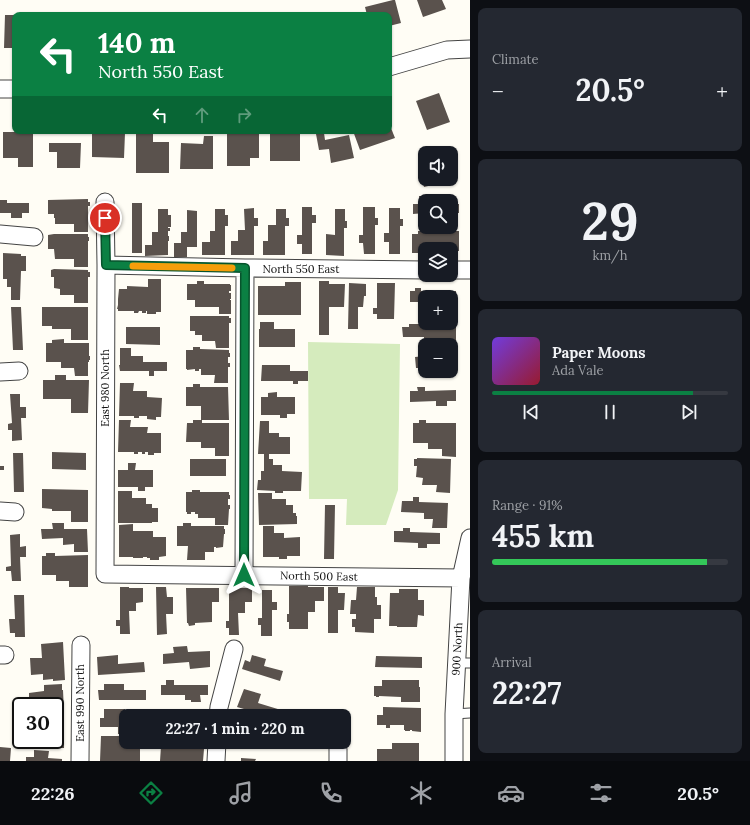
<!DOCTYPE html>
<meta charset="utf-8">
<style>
:root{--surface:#171b24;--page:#242831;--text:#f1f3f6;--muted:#9ea1a6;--line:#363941;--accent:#0b8043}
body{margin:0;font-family:Lora,serif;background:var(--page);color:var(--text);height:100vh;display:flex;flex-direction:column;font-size:15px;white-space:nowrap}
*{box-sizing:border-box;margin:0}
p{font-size:13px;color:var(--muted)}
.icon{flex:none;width:22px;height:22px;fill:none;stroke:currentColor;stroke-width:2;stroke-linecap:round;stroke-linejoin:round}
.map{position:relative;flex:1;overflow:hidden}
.drawer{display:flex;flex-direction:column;gap:8px;padding:8px;background:#0d0f14;width:280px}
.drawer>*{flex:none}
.top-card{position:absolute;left:12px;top:12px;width:380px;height:122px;border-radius:8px;box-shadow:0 1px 3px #0004;background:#0b8043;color:#fff;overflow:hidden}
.fabs{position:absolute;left:418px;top:146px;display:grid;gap:8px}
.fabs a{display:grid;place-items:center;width:40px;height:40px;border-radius:8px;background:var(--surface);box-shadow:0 1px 3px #0004;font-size:20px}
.speed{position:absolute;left:12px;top:697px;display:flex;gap:8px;font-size:20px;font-weight:700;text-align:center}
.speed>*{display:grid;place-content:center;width:52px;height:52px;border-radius:50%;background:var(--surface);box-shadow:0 1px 3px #0004;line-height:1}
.speed .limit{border:2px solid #111;border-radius:6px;background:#fff;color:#111}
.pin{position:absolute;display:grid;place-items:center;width:34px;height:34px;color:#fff;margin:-17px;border:2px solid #fff;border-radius:50%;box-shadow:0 1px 4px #0007}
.me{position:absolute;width:44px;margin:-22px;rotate:0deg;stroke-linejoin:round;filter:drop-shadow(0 0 3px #0008)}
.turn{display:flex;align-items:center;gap:14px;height:84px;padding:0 20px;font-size:18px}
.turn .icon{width:52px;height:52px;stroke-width:2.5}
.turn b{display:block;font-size:28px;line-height:34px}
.lanes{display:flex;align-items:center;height:38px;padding:0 20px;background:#0003;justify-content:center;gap:20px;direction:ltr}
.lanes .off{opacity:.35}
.big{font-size:30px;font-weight:700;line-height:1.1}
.drawer .widget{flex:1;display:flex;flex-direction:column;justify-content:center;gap:6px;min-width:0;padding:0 14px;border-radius:8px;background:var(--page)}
.drawer .dial{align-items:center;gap:0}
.dial b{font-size:52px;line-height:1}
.song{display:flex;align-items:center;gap:12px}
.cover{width:48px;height:48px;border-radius:6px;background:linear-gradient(135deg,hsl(260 70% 55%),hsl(350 70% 35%))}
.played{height:4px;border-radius:2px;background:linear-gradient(90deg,var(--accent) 85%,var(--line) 85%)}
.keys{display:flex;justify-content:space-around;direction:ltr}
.heat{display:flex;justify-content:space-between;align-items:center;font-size:22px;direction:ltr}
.charge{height:6px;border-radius:3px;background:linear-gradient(90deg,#34c759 91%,var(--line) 0)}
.trip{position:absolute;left:119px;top:709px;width:232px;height:40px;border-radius:8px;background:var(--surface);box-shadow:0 1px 3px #0004;font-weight:700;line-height:40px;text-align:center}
.menu{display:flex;height:64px;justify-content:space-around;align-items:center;background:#090b0e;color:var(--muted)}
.menu .icon{width:28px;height:28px}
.menu .current{color:var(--accent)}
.menu b{font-size:18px;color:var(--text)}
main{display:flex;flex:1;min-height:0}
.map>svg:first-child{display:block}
.green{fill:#d5ebbd}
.building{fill:#5a524d}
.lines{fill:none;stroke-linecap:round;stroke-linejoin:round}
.lane-casing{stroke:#444;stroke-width:11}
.street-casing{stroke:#444;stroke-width:19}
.lane{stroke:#fff;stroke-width:9}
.street{stroke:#fff;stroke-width:17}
.route-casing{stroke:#07532c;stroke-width:10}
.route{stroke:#0b8043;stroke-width:7}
.slow{stroke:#f59e0b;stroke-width:7}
.labels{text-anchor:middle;stroke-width:4;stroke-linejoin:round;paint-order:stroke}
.street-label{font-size:11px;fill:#111;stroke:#fff}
</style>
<main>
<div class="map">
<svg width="470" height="761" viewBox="0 0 470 761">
<rect width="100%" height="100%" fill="#fffdf5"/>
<path class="green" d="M308,342L400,344L398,490L386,525H346L347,499H309Z"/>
<path class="building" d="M393,0H395L401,23L389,26V15H367L365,7Z
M417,0H442L446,9L423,17Z
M5,15H15V40H12V48H4Z
M439,93L450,122L427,130L416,101Z
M389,123L395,138L360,150L353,131H389Z
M3,132H33V167H18V158H3Z
M92,132L125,133L124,158L92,157Z
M270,133L300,134V161H270Z
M324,133L325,140L349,135L354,158L331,163L329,149L319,150L316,134Z
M136,134H153V142H169V173H136Z
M227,134H259V158H250V166H227Z
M204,136H213V169H180L181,143L203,144Z
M49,143H81L80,168H57V152H49Z
M446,146L447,153H431L430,150Z
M425,164V179H448L449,181L424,187L419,165Z
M419,196H446L447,201H425V213L413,214V204H420Z
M88,199V202H90V206H88V232H74V224H55V218H54V214H48V200Z
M0,200H7V203H29V213H22V218H11V213H0Z
M132,203H142V253H132Z
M451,204H459V213H451Z
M302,207H312V215H316V223H312V254H302V244H297V235H302Z
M363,207H375V218H378V225H375V254H364L363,243H359V235H363Z
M254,208V218H258V226H254V255H231V241H238V230H245L244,209Z
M389,208H400V219H403V226H400V254H389V242H384V233H389Z
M158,209H168V215H171V227H168V228H170V231H168V236H169V241H168V255L145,256V245H152V232H158Z
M215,209H225V215H228V226H225V255H202V242H210V231H215Z
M276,209H286V218H289V226H285V255H263V241H268V225H276Z
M335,209H345V221H347V228H344V256L326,255V234L335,235Z
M187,210L197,211V247H187V257H174V243H181V232H187Z
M418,231H459V251H451V249H425V253H412V234H418Z
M54,234H88V237H89V241H88V267H74V259H55L54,249H48V235Z
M3,253L21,254V256H26V271H21L20,300H11V287H7V279H3Z
M54,269L88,270V272H90V277H88V303H74V295H60V289L54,288V277H51V270Z
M148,279H161V312H156V314H147V311H146V313H142V311H139L138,313H134V311H118V309H117L118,305V299L119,289H127V286L148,287Z
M197,281H204V284H230V285H231V291H229V293H231V299H230V300H231V314H219V307H195V300H187V284H197Z
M319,281H329V284H345L344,307H329V335H319Z
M285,282H301V315H258V286H285Z
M349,283L366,284V296H364L363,307H358V329H348Z
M377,283H395L394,319H377V314H373V308H377Z
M415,288H421V291H456V317H451V297H425V302H410V291H415Z
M11,307H21L23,350H13Z
M42,307H88V340H71V329H52V326H42Z
M190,316H229V318H231V323H229V348H216L215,341H202V335H195V331H190Z
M260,322H274V329H295V347H259V329H260Z
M409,324H420V327L456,326V345H440V343H424V337H403L402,327H409Z
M126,327H160V345L126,344Z
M64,339V343H89V356H90V360H89V362H88V376H75L74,368H61V362H46V343H52V340Z
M193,347H200V349L229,350V353H230V357H228V363H230V367H228V383H214L215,375H201V369H199V371H195V369L187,370V369H186V350H193Z
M120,348H131V356H143V362H167V371H154V376H149V371H120L119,365H120Z
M451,355H457L458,366H453V372H451Z
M425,356V368H416L415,357Z
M262,365H290V371H308V381H298V384H293V381H261Z
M55,375H66V380H89L88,413H71V399H43V380H55Z
M120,383H134L133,391H147V397L162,398L161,417H156V420L147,419V416H139V418H134V416H119Z
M193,384H200V387H228L229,420H201V406H186V387H193Z
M417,387H425V391L456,390V401H447V406H436V401L410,402V391H418Z
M277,392V397H295V414H287V418H280V415H261V397H268V393Z
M10,394H20V407H26V418H21L22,440L12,441V430H8V424L12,423Z
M119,420H131L130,427H148L147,433H161V453H154V455H148V452H145V454H142V452H138V454H134V452H118Z
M193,420H202V423H229V456H215V448H201V442H186L187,423H193Z
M419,420H426V423H456V457L442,456V449H428V443H413V423H419Z
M260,421H269V433H279V437H290V454H269V459H273V465H282V471L302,472L301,491H283V493H275V491L257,490L258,480H261V471H264V454H258Z
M52,452L86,453V470L52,469Z
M13,453H23L24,492H14Z
M417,458L451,459L450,493L436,492L437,485H422L423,478L416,477L417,466H414V459H417Z
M190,459H226V476H190Z
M128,463H136L135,470H153V487H145V491H138V487H118V470H128Z
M0,466H4V470H0Z
M42,489L88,490V522H71V511H52V509L42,508Z
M192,490H200V492H229V495H230V499H228V505H230V509H229L228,525H215V518H198V514H195V512H191V514H187V512H186V492H192Z
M118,491H132V498H146V504H152V508H158V522H152V523H118Z
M258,493H272V499H286V505H293V513H296V516H297V524L259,525Z
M413,497H419V502L448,503L447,528H432L433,519H424V513L401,512L402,501H413Z
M325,505H335L334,559H324Z
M52,523H64V529H87L88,552H74V544L63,545V538L42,539L41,529H53Z
M183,523H191V526H224V529H225V534H224L223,547L216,548V547H214V552H205V560H187L188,546H177V526H183Z
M133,524V531H153V537H166V556L159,557V560H150V558H147V557H143V558H133V557H119V525Z
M263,526H274V533H284V538L300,537V556H287V559H279V557H263Z
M403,528H410V532L440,533V544H427V548H418V543L394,542V531H403Z
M20,534V547L26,546V557H20L21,581H12L11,571H6V567L11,566L10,535Z
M46,553H55V556L88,555V587H69V581H56V575H42V556H46Z
M289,586H308V587H324V601H315V612H308V629H289V622H287V614H289Z
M120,587H129V588H143V602L136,603V611H129L130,634H120V626H116V620H120Z
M156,587H166L167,597H173V614H166L167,634L157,635Z
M328,587H338V593H345L344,610H338V633H328Z
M357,587H375V597H377V605H381V619H374V633L355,632V627H352V619H356V614H350L351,600H356Z
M186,588H219V602H212V622L195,623V625L189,626L188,623H187Z
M229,588H252V602H245V613H238L239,635H229V628H226V621H229Z
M399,589H418V600H424V616L418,615L417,627H397V626H389L390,593H399Z
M262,590H272V602H277V610H272V636H261V625H258V618H262Z
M14,595H24L25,637H15V633H10L9,619H15Z
M63,642L65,680L53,681V679L43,680V674L31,675L30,658H42L41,644Z
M187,646L188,652L210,651V667L190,669L189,662L163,664V654L174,653L173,647Z
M118,655V664L144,662L145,672L98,675L97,657Z
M252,655L266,659L264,666L283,671L280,681L242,669L245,660L250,662Z
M376,656L422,657V668L375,667Z
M166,680H174V685H208V695H200L201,702H191V700H185V695H161V685H166Z
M382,680H419V687H420V702H401V697L379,696V697H376V696H374V686H382Z
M62,684V690H63L64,712L55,713V706H27L26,700H29V693L44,691V685Z
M104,684H124V690H146V700H99L98,690H104Z
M244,689L261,694L258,703L281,710L279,716H268L237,707Z
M383,707L421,708V732L412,731V730H410V731H405V730H404V725H390V728H386V725H377V715H383Z
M104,709H125V718H126V734H118V727H100V718H104Z
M205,713V716H168V715Z
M55,718H64V748H50V743H37V746H32V743H30V740H55Z
M101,736H124V744H140V761H100Z
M239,742H277L276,748L239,743Z
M392,743H419V761H377V749H392Z
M161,746L204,749L203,761H160Z
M0,747L11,748L10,761H0Z
M34,750L49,751L48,758L62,759V761H26V757H34Z
M241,758L256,759L255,761H241Z"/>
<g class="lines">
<defs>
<path id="lane" d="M456,663H470
M454,714L470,713"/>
<path id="street" d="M389,67L447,50L470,49
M0,89H15
M105,202L106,265L105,574L461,578
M0,234L34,237
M106,265L245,268L425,270
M451,270H470
M0,372L19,371
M0,511L15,512
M244,575L245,268
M0,655H5
M218,716L219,707L234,649
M338,749V761
M80,761L81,645
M216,761L217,742
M454,761V714L461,578L470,538"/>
</defs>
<use href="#lane" class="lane-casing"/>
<use href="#street" class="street-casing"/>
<use href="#lane" class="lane"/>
<use href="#street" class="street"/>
</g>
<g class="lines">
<defs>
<path id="route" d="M105,218L106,265L245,268L244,575"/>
</defs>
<use href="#route" class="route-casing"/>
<use href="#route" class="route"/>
<path class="slow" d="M133,266L232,268"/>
</g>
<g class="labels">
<g class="street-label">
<text x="301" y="273">North 550 East</text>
<text transform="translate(105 388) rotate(-90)" y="4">East 980 North</text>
<text transform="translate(319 576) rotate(1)" y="4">North 500 East</text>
<text transform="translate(457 649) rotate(-87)" y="4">900 North</text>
<text transform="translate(80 703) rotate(-90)" y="4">East 990 North</text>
</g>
</g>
</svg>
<div class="fabs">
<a><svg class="icon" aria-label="sound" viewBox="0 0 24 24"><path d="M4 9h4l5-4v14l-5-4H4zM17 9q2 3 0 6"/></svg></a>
<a><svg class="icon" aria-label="search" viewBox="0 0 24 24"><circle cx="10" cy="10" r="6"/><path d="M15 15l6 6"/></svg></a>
<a><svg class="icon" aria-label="layers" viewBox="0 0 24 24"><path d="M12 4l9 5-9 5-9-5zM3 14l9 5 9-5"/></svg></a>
<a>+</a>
<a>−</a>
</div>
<div class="speed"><div class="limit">30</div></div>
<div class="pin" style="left:105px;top:218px;background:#d93025"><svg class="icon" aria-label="arrive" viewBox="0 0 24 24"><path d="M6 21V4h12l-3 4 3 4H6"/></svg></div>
<svg class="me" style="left:244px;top:575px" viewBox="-20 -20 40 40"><path d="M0-17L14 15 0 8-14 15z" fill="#0b8043" stroke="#fff" stroke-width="4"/></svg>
<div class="trip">22:27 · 1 min · 220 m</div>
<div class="top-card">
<div class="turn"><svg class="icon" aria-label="left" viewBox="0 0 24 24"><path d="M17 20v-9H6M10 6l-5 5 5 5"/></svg><div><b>140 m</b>North 550 East</div></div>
<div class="lanes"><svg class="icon" aria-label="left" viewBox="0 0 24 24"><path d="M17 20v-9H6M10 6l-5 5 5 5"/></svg><svg class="icon off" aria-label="ahead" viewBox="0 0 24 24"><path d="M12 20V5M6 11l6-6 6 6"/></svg><svg class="icon off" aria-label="right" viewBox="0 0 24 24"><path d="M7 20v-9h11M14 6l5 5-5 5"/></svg></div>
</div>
</div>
<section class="drawer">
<div class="widget"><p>Climate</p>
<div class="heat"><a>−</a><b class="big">20.5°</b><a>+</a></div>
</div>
<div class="widget dial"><b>29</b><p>km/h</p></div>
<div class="widget">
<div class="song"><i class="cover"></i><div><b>Paper Moons</b><p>Ada Vale</p></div></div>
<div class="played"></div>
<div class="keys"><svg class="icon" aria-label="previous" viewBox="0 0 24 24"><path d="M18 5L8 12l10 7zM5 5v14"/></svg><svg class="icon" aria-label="pause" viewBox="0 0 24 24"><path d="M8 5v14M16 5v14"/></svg><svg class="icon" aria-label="next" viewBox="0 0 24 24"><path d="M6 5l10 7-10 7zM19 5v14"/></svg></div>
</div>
<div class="widget"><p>Range · 91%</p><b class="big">455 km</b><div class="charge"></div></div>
<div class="widget"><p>Arrival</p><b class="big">22:27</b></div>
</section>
</main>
<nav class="menu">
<b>22:26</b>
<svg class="icon current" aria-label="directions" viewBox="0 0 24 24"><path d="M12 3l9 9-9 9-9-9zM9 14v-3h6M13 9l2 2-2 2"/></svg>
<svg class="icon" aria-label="music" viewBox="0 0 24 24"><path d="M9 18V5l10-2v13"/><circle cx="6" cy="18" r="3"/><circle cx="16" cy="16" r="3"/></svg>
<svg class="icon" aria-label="phone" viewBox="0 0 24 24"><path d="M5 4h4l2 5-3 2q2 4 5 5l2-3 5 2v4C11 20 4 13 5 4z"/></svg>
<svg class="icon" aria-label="climate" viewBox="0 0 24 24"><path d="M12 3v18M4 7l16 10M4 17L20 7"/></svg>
<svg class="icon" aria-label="car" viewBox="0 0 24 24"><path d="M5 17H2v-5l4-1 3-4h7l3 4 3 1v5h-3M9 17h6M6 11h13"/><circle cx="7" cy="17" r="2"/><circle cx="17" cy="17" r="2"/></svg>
<svg class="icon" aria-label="filters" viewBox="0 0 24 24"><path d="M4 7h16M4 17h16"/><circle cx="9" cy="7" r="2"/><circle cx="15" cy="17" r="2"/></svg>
<b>20.5°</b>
</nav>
